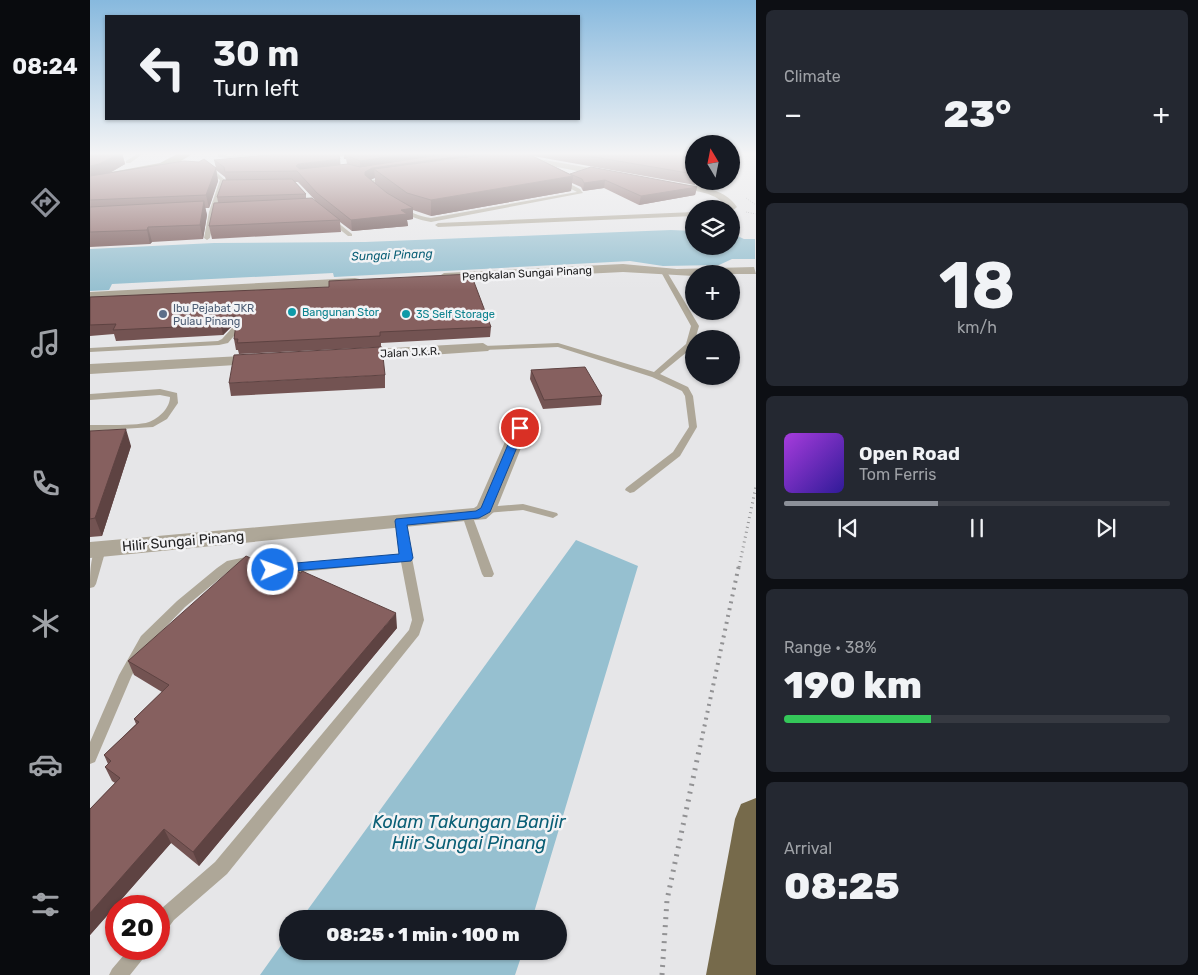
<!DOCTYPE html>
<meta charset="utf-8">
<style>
:root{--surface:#171b24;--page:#242831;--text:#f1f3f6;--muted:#9ea1a6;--line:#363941;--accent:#8c9099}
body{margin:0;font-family:Rubik,sans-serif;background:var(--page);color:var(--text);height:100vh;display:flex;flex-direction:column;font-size:19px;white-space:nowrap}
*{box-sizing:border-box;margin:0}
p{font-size:16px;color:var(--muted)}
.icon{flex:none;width:28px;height:28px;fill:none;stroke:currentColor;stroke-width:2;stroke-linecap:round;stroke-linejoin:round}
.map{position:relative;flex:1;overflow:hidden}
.panel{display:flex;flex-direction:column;gap:10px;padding:10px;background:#0d0f14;width:442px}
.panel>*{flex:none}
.banner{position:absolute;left:15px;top:15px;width:475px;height:105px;border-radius:0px;box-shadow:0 1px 4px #0004;background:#171b24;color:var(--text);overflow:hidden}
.needle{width:32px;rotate:350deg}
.fabs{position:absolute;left:595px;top:135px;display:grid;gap:10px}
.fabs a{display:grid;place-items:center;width:55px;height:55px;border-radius:50%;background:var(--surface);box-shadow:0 1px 4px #0004;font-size:25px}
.speed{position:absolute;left:15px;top:895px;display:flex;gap:10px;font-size:25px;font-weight:700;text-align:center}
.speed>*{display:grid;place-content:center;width:65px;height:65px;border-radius:50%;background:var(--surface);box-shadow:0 1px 4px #0004;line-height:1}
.speed .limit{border:8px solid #d22;background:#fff;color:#111}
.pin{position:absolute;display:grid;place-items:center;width:42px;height:42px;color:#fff;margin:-21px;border:2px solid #fff;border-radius:50%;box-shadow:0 1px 5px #0007}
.me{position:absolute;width:55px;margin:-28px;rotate:88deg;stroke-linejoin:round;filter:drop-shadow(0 0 4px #0008)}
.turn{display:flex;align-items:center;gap:18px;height:105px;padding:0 25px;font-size:22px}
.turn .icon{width:65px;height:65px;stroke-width:2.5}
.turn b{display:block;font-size:35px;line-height:42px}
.big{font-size:38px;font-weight:800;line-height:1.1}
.panel .tile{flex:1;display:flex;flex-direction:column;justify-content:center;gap:8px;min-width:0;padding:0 18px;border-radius:8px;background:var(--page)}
.panel .dial{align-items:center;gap:0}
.dial b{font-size:65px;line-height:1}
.song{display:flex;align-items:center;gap:15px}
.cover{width:60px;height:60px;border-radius:8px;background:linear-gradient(135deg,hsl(280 70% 55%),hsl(250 70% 35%))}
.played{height:5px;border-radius:2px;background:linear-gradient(90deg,var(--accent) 40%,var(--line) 40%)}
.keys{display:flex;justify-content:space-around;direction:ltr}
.heat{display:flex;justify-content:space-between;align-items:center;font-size:28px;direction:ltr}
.charge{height:8px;border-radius:4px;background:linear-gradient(90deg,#34c759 38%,var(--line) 0)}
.trip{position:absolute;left:189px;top:910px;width:288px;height:50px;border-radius:25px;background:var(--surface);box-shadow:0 1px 4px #0004;font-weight:800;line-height:50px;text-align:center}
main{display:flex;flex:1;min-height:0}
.dock{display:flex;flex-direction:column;width:90px;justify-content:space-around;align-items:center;background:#090b0e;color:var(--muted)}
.dock .icon{width:35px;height:35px}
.dock .current{color:var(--accent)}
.dock b{font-size:22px;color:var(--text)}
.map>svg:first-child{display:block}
.water{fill:#96c0d0}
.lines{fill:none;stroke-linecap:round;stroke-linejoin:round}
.path-far3{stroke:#929294;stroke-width:1;stroke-dasharray:0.5 2;stroke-linecap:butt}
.path-far2{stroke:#929294;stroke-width:3;stroke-dasharray:1 4;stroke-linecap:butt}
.path-far1{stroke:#929294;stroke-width:4;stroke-dasharray:2 5;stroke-linecap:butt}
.path{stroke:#929294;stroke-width:5;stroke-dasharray:2 6;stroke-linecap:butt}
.service{fill:#aea798;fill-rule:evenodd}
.minor{fill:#aea798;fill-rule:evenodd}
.tertiary{fill:#aea798;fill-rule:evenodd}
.primary{fill:#7f7357;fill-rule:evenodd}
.trunk{fill:#766a4b;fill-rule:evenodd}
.wall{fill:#735352;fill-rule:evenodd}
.shaded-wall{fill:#5e4342}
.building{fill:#86605f;stroke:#5e4342}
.route{fill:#1a73e8;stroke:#114b97}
.culture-dot{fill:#0f9aa8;stroke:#f3f3f5;stroke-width:2}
.service-dot{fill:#5c6f8a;stroke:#f3f3f5;stroke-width:2}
.labels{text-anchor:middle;stroke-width:5;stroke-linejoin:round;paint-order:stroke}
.far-street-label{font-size:11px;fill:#212122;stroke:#f3f3f5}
.far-service-label{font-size:11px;fill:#4e5e75;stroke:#f3f3f5;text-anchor:start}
.far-culture-label{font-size:11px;fill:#0d838f;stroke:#f3f3f5;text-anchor:start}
.far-water-label{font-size:12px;font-style:italic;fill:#0a5f76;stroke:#f3f3f5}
.street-label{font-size:14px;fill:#212122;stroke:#f3f3f5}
.near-water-label{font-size:18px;font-style:italic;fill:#0a5f76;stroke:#f3f3f5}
</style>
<main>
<nav class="dock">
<b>08:24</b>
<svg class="icon current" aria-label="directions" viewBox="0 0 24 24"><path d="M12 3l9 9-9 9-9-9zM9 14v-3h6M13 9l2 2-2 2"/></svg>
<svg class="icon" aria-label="music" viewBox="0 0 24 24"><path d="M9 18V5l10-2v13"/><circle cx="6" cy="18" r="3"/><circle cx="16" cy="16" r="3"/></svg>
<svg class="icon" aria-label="phone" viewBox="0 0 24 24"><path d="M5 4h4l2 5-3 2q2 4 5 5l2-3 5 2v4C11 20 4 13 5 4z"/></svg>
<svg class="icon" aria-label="climate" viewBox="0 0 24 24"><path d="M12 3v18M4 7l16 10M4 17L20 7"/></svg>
<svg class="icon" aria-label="car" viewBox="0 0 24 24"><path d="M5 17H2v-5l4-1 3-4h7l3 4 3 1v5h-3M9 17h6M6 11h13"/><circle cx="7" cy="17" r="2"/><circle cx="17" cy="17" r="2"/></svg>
<svg class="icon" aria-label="filters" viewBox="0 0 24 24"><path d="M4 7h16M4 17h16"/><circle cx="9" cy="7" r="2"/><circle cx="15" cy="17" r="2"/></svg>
</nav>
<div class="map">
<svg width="666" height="975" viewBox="0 0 666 975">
<rect width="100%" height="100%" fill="#e6e6e8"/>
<path class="water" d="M581,230L604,231V246H641V233L654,239H665V259H642L629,265L573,266L540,261L244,277L243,273L22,284L19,290L0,291V249L124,243L275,242Z
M486,540L548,566L442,919H211Z
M197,937L198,951H433L425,975H170Z"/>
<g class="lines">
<path class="path-far3" d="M656,198L666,205
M656,212L666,214"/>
<path class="path-far2" d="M649,567L666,486"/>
<path class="path-far1" d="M610,747L649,565"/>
<path class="path" d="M572,975L577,900L610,746"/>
<path class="service" d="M49,153H54L40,163H36V161Z
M128,153L138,156L197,153L138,158L128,157Z
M422,161L438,163L490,189L493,193L341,222C315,218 295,202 277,184L283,180ZM422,163L435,165L487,192L341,218C317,215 300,199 282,184L284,182Z
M115,166H119L135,180L125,212L120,238L117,240L114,238L119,212L130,180L115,168Z
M604,212V216L348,227L345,225L348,223Z
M238,218H242L262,234V236H258L238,220Z
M574,270L577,272L609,326L603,347L570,374L598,387L603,396L607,427L590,456L544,492L540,493L535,490L536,488L583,452L599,427L595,396L592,391L562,377L468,347L393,350L389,348L393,346L468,343L564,372L596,344L601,326L571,272Z
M142,328H148L149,330L138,343L129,345L0,352V348L128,341L132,339Z
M70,389L87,393L88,403L77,419L63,427L0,431V425C13,425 48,426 59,422C69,418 80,408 80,397L70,395L0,400V394Z
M433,504L467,513L468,515L463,518L433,510L396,513L391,510L396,507Z
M377,512L382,515L404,574L402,577H394L392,574L372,515Z
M311,517L316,521L322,558L334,620L329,635L137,874L84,920L75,932L69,935V912L72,908L125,862L319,630L322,620L311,562L190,574L186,573L184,570L186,567L310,555L306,521Z
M10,545L14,546L16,549L6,584L4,587L0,588C0,574 0,560 6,546Z
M156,557L168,560L170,563L168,566L164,567L156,565L144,567L95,607L60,643L42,675L5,762L0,764V742L29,675L51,636L87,601L127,568L137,561Z
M39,949H59L56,955L40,975H19L22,969Z"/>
<path class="minor" d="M395,153H414L518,171L523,174L518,177Z
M581,182C604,186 633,186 647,207L641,212V209H635L636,207C625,189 596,191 578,187V183Z
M533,264L587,269L664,267L666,274H604V276L533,272L354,281L348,277L354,273Z
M265,278L270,279L272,282L270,285L0,300V292Z
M393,343L401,348L398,351L267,360L259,355L267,350Z
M170,355L178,360L176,363L0,374V364Z
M430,423L436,424L439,428L406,510L396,519L0,558V542L384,508L387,506L421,428L424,424Z"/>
<path class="tertiary" d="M262,153L257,156L216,160L211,157L224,153Z"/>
<path class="primary" d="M89,153H104L78,169L0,184V176L70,163Z"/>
<path class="trunk" d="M666,798V975H616L645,819L651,804Z"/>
</g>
<path class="wall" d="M0,153H32L35,164L20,173L126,168L124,160L250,165L257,164L256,159H254V153H604V181H640L639,184L605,183V185L443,156L480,174L607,187L605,195L549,205L514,188L493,191L491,187L482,183L481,191L341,216L323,210V219L317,220L318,226L262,231L250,222L251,232L122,239L119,226L128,202L127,197L136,180L135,177L126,170L128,181L119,208H115L117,215L113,239L62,242L60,244L0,247ZM283,178H285V183L281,180ZM205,182H208L225,200L216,198V194Z
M0,297L401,327L400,337L291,343V347L149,354L148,350H146L144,339L146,326L141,327L133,335L26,341L24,334L0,336Z
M441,370L512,396L511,405L453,409L440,379Z
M295,375V388L141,396L139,383Z
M0,431L41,446L12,536L0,537Z
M307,628L109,866L81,843L0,935V809L25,783L22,781L15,767L18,764L14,755L46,724L44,719L72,692L44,675L38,661Z"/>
<path class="shaded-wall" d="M31,153H32L35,164L12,177L0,179V166Z
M254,153H296L256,155V159H254Z
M322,153H419L284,169L285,178L276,182L270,171V161Z
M250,159L251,169L207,171L206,166L208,164Z
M126,168L128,181L119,208L116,195Z
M483,176L481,191L341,216V200Z
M515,180L514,188L493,191L494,183Z
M607,187L605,195L549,205L551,196Z
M114,201L117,215L113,239L110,225Z
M323,208V219L317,220L318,226L262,231L261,220Z
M58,227L62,242L60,244L57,230Z
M139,316L141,327L133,335L131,325Z
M36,429L41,446L12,536L5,518Z
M306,613L307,628L109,866L103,852Z
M74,829L81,843L0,935V913Z"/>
<path class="building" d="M0,153H31L9,164L0,166Z
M200,153H248L250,159L208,164L206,166L210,169L258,164L270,167L361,153H395L282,168L275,172V175L297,193L323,208L311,210L317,214L261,220L227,193L207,171L135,172L134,167L124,160Z
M266,153H322L270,161L256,155Z
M407,153H436L483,176L341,200L317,193L284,169Z
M481,153H604V174Z
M641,153H646L642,173H641Z
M114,159L126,168L116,195L0,200V176L94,161L109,162Z
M501,167L607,187L551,196L515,180L494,183L492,179L480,174Z
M202,179L216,194L127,197L133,180Z
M222,198L250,220L119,226L124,203Z
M114,201L110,225L58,227L57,230L0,232V207Z
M381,274L401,327L290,332V336L147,343L148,339H144L146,324L149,319L146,316H139L131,325L23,330L26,324L0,325V297L239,287V281Z
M292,347L295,375L139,383L144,355Z
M495,367L512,396L454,400L441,370Z
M36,429L5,518L0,519V431Z
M156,556L188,570L195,565L211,573L212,571L306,613L103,852L74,829L0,913V809L30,778L15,767L21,761L14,755L49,722L44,719L79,685L38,661Z"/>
<linearGradient id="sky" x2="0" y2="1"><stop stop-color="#87b9de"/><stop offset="0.53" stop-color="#f4f4f5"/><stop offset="1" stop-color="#f4f4f5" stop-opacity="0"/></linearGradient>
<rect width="666" height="290" fill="url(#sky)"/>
<path class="route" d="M430,425L435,428L400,512L389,518L317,525L323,558L321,561L179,573L177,570L183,565L309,554L305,521L306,519L386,511L391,508L425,428Z"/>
<g class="culture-dot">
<circle cx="202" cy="312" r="5"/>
<circle cx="316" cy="314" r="5"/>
</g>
<circle class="service-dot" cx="73" cy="314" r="5"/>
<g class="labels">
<g class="far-street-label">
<text transform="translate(437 273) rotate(-3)" y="4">Pengkalan Sungai Pinang</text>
<text transform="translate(320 352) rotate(-3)" y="4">Jalan J.K.R.</text>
</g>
<g class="far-service-label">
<text x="83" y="312">Ibu Pejabat JKR<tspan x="83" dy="13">Pulau Pinang</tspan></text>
</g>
<g class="far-culture-label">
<text x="212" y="316">Bangunan Stor</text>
<text x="326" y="318">3S Self Storage</text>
</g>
<g class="far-water-label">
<text transform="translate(302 255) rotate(-2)" y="4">Sungai Pinang</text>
</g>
<g class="street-label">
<text transform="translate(93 541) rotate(-5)" y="5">Hilir Sungai Pinang</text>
</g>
<g class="near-water-label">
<text x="379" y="828">Kolam Takungan Banjir<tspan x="379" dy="21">Hiir Sungai Pinang</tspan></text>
</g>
</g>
</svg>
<div class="fabs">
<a><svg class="needle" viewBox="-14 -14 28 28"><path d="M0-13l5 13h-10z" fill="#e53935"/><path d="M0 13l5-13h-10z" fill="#9ea1a6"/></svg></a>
<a><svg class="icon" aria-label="layers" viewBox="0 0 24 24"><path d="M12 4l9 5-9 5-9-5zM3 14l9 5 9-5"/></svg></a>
<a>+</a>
<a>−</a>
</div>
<div class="speed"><div class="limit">20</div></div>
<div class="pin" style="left:430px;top:428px;background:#d93025"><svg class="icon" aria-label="arrive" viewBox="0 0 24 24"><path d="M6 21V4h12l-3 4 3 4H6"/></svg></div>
<svg class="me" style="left:183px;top:570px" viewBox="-20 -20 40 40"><circle r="17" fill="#1a73e8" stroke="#fff" stroke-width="3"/><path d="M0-11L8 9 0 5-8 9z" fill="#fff"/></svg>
<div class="trip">08:25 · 1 min · 100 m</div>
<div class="banner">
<div class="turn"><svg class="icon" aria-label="left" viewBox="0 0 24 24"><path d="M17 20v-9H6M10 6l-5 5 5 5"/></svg><div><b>30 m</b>Turn left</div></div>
</div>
</div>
<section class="panel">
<div class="tile"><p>Climate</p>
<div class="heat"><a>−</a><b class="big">23°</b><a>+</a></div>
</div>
<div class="tile dial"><b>18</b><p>km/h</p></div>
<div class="tile">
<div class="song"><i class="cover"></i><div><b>Open Road</b><p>Tom Ferris</p></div></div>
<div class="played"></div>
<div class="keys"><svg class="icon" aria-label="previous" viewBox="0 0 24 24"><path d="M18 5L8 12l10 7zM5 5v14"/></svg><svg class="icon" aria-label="pause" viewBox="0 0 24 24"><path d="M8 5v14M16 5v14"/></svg><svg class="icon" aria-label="next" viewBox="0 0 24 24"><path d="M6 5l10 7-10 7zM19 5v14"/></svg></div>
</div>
<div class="tile"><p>Range · 38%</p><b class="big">190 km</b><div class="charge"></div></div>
<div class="tile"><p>Arrival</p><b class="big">08:25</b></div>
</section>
</main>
